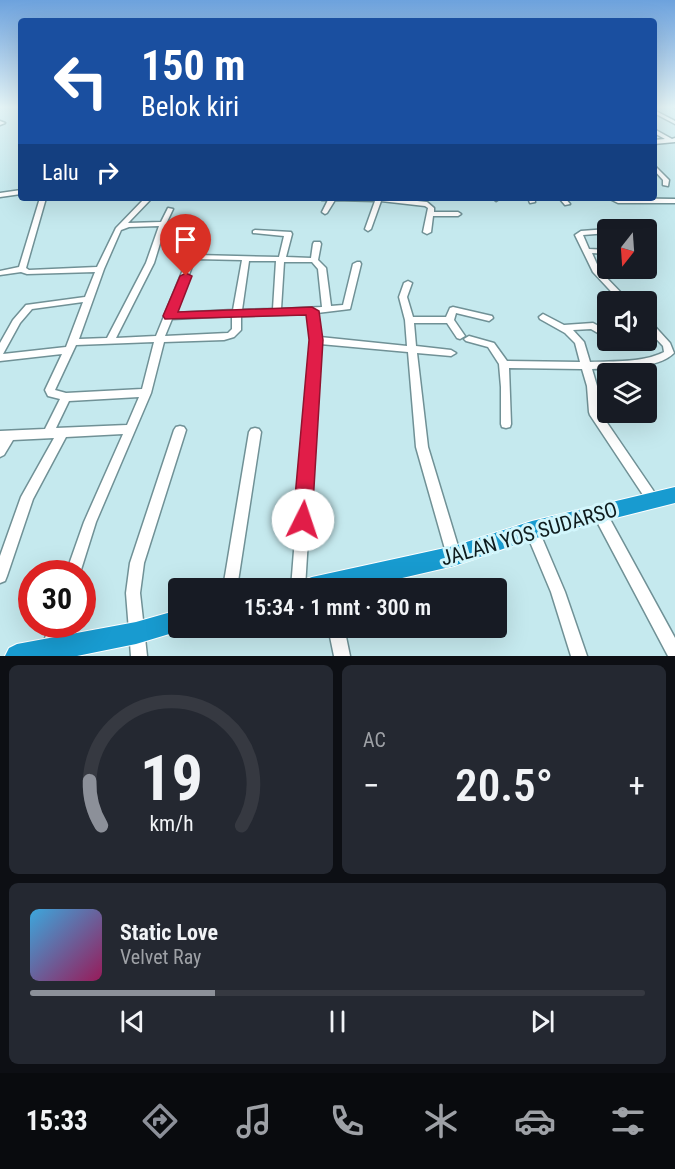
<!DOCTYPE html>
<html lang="id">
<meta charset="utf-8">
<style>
:root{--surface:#171b24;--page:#242831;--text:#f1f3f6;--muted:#9ea1a6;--line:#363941;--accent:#8c9099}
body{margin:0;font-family:"Roboto Condensed",sans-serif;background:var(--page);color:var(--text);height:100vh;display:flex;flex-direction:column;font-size:22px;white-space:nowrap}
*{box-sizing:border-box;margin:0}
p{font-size:20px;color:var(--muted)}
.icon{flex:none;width:33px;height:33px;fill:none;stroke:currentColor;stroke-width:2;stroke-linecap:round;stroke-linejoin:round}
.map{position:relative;height:656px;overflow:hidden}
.side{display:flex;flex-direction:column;gap:9px;padding:9px;background:#0d0f14;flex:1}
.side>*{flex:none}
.guide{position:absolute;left:18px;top:18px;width:639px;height:183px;border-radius:6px;box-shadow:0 6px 24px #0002;background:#1a4fa0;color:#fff;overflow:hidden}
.needle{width:39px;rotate:197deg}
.fabs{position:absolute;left:597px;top:219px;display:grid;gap:12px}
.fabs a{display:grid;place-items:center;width:60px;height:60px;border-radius:6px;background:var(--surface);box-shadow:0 6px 24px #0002;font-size:30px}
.speed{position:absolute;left:18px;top:560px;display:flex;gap:12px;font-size:30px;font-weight:700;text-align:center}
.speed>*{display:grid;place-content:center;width:78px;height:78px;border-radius:50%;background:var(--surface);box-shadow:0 6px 24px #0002;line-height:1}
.speed .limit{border:9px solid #d22;background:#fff;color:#111}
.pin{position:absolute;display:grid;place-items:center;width:51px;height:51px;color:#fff;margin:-62px -26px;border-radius:50% 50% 50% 0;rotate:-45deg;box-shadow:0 0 6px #0007}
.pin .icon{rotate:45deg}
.me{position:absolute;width:66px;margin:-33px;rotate:4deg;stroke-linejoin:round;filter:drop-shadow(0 0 4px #0008)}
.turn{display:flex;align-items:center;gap:21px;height:126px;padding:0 24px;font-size:27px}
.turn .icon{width:78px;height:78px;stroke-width:2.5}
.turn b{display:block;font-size:42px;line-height:51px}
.then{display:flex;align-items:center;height:57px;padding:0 24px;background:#0003;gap:12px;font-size:22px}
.big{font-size:45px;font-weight:600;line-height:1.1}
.side .widget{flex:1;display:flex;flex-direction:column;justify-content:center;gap:9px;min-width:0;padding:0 21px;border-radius:9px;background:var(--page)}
.side .dial{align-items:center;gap:0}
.dial svg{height:156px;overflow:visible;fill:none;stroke:var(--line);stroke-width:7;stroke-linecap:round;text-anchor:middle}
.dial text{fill:var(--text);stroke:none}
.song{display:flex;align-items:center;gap:18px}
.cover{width:72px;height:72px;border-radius:9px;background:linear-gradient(135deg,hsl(200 70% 55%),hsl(330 70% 35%))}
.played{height:6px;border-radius:3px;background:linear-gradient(90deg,var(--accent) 30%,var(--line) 30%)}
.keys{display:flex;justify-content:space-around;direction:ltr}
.heat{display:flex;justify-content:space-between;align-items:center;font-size:33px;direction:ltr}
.side .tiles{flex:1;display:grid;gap:9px;grid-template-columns:1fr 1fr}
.widget:last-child{grid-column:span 2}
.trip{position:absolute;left:168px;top:578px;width:339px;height:60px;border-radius:6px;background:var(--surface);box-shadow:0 6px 24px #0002;font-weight:600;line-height:60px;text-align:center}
.tabs{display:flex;height:96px;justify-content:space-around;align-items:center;background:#090b0e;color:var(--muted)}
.tabs .icon{width:42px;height:42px}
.tabs .on{color:var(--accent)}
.tabs b{font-size:27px;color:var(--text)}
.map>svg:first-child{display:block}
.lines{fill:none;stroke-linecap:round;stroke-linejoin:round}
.minor-casing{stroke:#709196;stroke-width:3}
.highway-casing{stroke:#fff;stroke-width:2}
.minor{fill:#fff;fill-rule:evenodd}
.highway{fill:#189bd0;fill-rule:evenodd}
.route{fill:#e11d48;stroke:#92132f;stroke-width:1.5}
.labels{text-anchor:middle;stroke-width:6;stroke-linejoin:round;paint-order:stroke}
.near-street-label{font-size:21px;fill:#0e1c1e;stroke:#d2f6fc}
</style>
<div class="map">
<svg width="675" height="656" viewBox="0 0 675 656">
<rect width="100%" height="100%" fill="#c5e9ee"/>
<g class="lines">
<defs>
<path id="minor" d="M672,106H675V108Z
M654,110L675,121V124L654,113Z
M0,121L5,123L0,125Z
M654,129L672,139L675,138V142L654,144V140L665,139L654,133Z
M654,165L669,180L668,186L663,185V180L654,170Z
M21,190V194L0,197V193Z
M40,198H46L26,268L29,270L97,267L116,228L145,198H152L128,223L161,222L168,208L173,209L166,224L154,263L116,338L156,336L198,233L202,231L206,233L197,255L279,257L284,236L253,233V231L255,230L291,232L292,234L286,257L311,258L313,244L314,242H320L321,244L318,260L326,268L331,306L343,305L353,264L357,262H360L361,264L350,309L317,313L320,337L407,346L405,320L399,297L404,283L408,281L412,283L407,297L413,317H446L450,308L453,307L492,316L493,318L489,321L456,313L454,320L465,336L460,339L457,338L447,323H414L416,346L451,350L456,353L451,356L417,353L428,447L461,556L459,561L454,563L449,561L447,556L416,447L408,352L320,344L305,588H291L311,340L308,314L241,316V330L234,337L224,340L164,342L151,393L96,522L80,573H66L84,522L123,434L66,437L33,499L7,576L5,581L0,583V556L21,497L54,438L13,440L4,455L0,457V431L45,429L60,399L48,396L45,390L62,354L0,361V343L13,320L26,305L85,297L95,272L27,274L21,272L0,275V271L19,267ZM159,226L146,263L107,338L79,339L104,269L121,230L129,227ZM195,259L242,260L233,310L174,313ZM249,261H276L273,309L242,310ZM284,262H312L318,269L322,307L281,309ZM83,302L66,347L3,354L20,323L32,309ZM232,316V329L228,333L165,336L172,319ZM154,342L142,389L66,393L55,390L76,345ZM139,397L127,425L56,428L69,401Z
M319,198H388L427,202L434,208V212H458L461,214L458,216H433L431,232L427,234L423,232L428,208L425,206L381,201L371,229L368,231L365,229L375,201L335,200L327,213L325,214L322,212L328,200H322Z
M493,198H499V199L496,201Z
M528,198H534L535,202L530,203Z
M559,198H565L570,204L565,205Z
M608,198L675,199V203H618Z
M608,229L610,230H608V233L583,235L589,249L608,250V254L592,253L600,271L630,302H621L593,272L575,235L581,231Z
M543,314L564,325L593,323L608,331V339L591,329L573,330L584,342L590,362C614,361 642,363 664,352L663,346L646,328V319L649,320L670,343L674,353C657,370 615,368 592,369L597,386L599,411L657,496L659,500L657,504L653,506L649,504L590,415L589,412L587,386L582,369L509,368L511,424L510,427L506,428L502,427L501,424V387L499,364L488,347L466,341L464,339L469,336L494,343L507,361L580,362L575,343L565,333L540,319L539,317Z
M180,426L184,427L186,430L144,563L140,593L147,656H131L126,593L130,563L174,430L176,427Z
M255,428L259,429L261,432L237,588H223L249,432L251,429Z
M600,508L605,510L675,638V656H668L595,518L594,514L595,510Z
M532,524L537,526L565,592L587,656H571L551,592L525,530L527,526Z
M50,624H64L55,652L50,655L45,652L42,647Z
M328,627H344L350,656H334Z"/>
<path id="highway" d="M675,487V503L532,539L454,566L359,588H301L304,580L312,577L454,546L532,521Z
M178,610V627H187L186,629L136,644L77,656H5L9,648L17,644L136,622Z"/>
</defs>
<use href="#minor" class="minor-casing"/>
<use href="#highway" class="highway-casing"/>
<use href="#minor" class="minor"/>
<use href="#highway" class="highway"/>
</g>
<linearGradient id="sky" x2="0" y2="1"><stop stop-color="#6da2dd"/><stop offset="0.54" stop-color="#e5f5f7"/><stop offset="1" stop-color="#e5f5f7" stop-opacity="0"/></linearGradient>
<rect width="675" height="198" fill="url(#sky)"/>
<path class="route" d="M186,273L192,276L178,312L312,307L319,311L323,340L312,520L309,527L303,530L296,527L293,520L309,340L306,315L165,319L163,316L180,276Z"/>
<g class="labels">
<g class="near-street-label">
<text transform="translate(529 534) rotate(-16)" y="7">JALAN YOS SUDARSO</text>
</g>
</g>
</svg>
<div class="fabs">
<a><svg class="needle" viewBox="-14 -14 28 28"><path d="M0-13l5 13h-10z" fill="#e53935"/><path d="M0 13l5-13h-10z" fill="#9ea1a6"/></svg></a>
<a><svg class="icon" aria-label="sound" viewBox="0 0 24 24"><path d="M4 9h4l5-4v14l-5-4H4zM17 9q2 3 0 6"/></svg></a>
<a><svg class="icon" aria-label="layers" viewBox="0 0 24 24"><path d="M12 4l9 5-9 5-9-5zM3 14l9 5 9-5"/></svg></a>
</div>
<div class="speed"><div class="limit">30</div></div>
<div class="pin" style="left:186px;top:276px;background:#d93025"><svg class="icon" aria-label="arrive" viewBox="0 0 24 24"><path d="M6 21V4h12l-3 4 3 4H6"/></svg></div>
<svg class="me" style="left:303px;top:520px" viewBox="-20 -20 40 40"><circle r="19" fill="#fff"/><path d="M0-13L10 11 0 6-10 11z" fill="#e11d48"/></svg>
<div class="trip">15:34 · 1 mnt · 300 m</div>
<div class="guide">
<div class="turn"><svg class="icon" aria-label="left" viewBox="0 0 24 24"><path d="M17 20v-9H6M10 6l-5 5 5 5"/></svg><div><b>150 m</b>Belok kiri</div></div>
<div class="then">Lalu<svg class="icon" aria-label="right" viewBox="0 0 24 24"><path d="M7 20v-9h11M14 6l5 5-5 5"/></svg></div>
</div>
</div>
<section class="side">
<div class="tiles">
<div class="widget dial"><svg viewBox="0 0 100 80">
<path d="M14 69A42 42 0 1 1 86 69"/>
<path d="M14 69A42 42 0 0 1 8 46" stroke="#8c9099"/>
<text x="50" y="56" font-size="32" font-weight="700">19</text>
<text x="50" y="72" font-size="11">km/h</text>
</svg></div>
<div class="widget"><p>AC</p>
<div class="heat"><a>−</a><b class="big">20.5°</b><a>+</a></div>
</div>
<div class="widget">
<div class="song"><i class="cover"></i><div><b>Static Love</b><p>Velvet Ray</p></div></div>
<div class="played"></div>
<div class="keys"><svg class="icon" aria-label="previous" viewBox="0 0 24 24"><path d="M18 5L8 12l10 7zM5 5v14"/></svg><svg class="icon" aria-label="pause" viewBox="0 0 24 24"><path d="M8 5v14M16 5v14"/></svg><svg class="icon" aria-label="next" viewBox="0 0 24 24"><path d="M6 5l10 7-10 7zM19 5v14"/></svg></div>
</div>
</div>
</section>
<nav class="tabs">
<b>15:33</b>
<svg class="icon on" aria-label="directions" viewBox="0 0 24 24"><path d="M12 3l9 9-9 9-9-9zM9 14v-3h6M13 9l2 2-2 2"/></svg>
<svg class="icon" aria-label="music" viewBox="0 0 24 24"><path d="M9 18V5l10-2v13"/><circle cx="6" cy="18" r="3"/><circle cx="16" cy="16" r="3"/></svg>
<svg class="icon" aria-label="phone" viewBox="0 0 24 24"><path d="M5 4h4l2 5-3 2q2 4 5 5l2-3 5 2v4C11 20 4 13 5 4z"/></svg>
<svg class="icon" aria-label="climate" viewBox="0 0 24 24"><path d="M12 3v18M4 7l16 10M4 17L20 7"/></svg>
<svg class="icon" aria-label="car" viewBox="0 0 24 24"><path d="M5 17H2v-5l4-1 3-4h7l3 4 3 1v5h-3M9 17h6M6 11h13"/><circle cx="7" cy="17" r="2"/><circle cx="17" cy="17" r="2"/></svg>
<svg class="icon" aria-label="filters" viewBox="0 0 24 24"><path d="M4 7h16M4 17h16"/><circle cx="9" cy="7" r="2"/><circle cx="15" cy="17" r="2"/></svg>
</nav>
